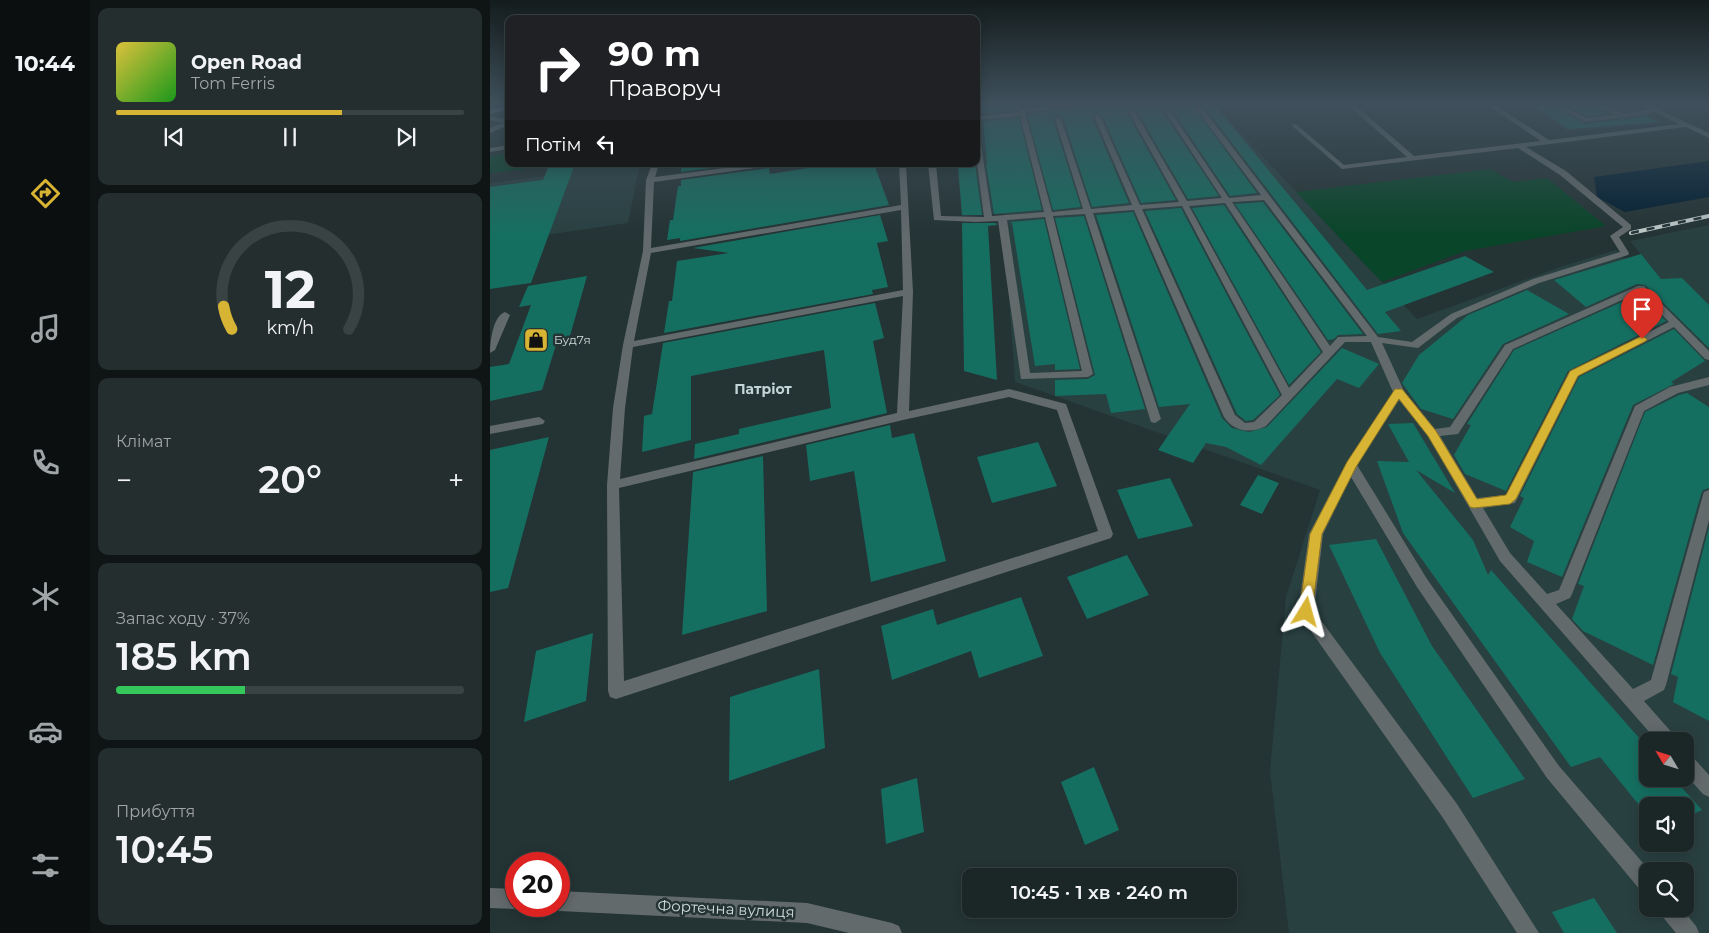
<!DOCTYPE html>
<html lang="uk">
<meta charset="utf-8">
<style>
:root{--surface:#1b2627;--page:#242e2f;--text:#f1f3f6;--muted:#a0a5a7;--line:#394344;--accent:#d8b434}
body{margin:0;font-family:Montserrat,sans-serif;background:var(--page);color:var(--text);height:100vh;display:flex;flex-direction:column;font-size:19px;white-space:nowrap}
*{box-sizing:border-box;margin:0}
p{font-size:16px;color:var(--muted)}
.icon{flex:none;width:28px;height:28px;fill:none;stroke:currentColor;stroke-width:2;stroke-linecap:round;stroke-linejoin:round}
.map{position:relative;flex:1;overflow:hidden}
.drawer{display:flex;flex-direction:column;gap:8px;padding:8px;background:#0f1515;width:400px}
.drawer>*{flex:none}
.top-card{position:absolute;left:15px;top:15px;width:475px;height:152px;border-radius:10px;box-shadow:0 2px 12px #0003,0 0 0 1px var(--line);background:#202124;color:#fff;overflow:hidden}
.needle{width:32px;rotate:308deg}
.controls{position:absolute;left:1149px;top:732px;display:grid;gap:10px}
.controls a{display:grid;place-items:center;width:55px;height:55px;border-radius:10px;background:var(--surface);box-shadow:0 2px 12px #0003,0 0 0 1px var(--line);font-size:25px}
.speed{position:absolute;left:15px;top:852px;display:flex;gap:10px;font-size:25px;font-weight:700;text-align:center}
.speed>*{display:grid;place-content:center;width:65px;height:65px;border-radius:50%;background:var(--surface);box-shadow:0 2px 12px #0003,0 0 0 1px var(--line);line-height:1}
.speed .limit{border:8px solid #d22;background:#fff;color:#111}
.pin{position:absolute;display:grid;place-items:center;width:42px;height:42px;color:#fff;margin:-51px -21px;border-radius:50% 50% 50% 0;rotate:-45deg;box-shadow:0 0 5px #0007}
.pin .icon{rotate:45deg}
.me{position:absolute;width:55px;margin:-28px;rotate:8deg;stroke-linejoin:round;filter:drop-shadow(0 0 4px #0008)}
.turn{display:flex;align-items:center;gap:18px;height:105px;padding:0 20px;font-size:22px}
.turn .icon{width:65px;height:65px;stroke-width:2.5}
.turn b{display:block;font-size:35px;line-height:42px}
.then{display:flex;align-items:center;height:48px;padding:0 20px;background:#0003;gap:10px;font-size:19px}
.big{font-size:38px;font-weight:600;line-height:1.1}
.drawer .tile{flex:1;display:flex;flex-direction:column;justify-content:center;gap:8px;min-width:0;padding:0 18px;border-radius:10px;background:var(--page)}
.drawer .dial{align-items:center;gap:0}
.dial svg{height:130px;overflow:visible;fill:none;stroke:var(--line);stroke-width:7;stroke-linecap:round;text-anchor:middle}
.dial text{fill:var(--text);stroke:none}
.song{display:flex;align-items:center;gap:15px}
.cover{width:60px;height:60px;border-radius:8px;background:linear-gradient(135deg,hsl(50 70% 55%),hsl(120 70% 35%))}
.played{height:5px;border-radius:2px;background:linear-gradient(90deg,var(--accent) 65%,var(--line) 65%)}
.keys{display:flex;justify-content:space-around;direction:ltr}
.heat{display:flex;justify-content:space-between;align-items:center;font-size:28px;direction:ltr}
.charge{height:8px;border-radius:4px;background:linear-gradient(90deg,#34c759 37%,var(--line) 0)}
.trip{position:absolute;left:472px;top:868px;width:275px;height:50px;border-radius:10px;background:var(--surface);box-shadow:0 2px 12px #0003,0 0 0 1px var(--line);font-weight:600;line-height:50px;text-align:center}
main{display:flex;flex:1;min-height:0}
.menu{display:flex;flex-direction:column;width:90px;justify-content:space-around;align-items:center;background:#0b0f10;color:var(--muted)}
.menu .icon{width:35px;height:35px}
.menu .current{color:var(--accent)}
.menu b{font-size:22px;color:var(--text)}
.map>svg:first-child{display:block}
.built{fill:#294041;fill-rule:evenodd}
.green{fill:#094529}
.water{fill:#031f32}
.building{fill:#156f61}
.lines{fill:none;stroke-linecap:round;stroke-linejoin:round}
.minor{fill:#636a6c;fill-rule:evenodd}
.major{fill:#95a3a8;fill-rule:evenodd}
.rail-casing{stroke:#c0caca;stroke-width:4}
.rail{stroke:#243334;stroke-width:2.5;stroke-dasharray:8;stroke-linecap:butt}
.route{fill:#d8b434;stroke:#8c7522}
.labels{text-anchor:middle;stroke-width:5;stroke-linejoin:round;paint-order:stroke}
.poi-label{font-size:12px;fill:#d2dbdb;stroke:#243334;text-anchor:start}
.neighbourhood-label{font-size:14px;font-weight:bold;fill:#c3d5d6;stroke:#243334}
.near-street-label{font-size:15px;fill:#d2dbdb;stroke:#243334}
</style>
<main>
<nav class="menu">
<b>10:44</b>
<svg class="icon current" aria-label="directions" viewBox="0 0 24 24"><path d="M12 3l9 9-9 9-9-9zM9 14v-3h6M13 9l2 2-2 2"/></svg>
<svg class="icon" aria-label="music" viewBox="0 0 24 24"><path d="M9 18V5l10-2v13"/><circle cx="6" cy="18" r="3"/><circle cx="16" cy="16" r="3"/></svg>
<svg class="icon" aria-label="phone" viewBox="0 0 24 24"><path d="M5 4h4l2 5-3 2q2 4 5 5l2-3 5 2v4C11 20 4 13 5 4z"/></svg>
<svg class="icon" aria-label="climate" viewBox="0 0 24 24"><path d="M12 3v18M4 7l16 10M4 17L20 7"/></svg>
<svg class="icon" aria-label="car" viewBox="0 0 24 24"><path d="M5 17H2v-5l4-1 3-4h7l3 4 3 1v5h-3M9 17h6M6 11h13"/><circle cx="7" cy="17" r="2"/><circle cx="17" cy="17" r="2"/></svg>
<svg class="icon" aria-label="filters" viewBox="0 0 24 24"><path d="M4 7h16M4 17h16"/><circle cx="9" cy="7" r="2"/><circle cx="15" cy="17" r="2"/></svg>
</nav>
<section class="drawer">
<div class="tile">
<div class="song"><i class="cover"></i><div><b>Open Road</b><p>Tom Ferris</p></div></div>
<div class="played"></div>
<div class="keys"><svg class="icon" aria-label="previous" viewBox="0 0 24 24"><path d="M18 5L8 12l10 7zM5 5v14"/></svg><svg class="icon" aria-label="pause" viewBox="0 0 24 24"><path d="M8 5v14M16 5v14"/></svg><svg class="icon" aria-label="next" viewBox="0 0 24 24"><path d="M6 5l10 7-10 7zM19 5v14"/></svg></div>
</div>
<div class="tile dial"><svg viewBox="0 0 100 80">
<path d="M14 69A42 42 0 1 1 86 69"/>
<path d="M14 69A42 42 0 0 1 9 55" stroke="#d8b434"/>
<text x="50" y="56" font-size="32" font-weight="700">12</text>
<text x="50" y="72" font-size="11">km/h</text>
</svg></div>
<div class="tile"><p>Клімат</p>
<div class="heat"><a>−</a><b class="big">20°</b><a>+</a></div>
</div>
<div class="tile"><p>Запас ходу · 37%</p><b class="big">185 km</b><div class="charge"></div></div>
<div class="tile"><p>Прибуття</p><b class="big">10:45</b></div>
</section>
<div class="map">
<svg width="1219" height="933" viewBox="0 0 1219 933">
<rect width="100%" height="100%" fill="#243334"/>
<path class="built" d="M486,105H724L927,319L1073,266L1126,250L1219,342V933H799L780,771L796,597L830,490L525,382L513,214L472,216L467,164H486ZM1158,741H1195V779H1158ZM1158,806H1195V844H1158ZM1158,871H1195V909H1158Z
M1039,105H1135L1176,123L1077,131Z
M90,164H150L138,223L0,243V183L55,176L58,168Z
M1219,225V305L1192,279H1171L1140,241Z"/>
<path class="green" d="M19,153V164H32L33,169L0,173V156Z
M1000,169L1023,182L1057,178L1116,226L975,251L892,282L806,192Z"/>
<path class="water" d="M1219,161V197L1135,212L1107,197L1104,177Z"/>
<path class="building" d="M508,105H522L525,110L491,114L490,107Z
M599,105H702L767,193L740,196L681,108L676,106L672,111L729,196L698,199L647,111L641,108L637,113L686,200L651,203L612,115L606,112L602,117L639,203L602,207L573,118L567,115L563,120L591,207L563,210L537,114Z
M713,105H725L877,290L975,256L1004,272L895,312L911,331L888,334Z
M1042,105H1062L1095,124L1156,116L1168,122L1079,129Z
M1077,105H1103L1118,114L1096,116Z
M529,118L552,210L504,214L496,164H497L493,121Z
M85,164L41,283L0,289V187L53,180L58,168Z
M191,164H252L191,172Z
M344,164H384L399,205L190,241V238L177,240L180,220H183L188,186H191V180L279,168L280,174Z
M468,164H485L492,215H472Z
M773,202L873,334L848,335L844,339L838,340L745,204Z
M734,205L831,352L799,385L702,208Z
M691,208L790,395L763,420L756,421L747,414L655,211Z
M643,212L732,418L742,428L759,432L777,427L852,348L889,364L869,388L847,379L771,465L736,447L716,443L703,463L668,450L700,404L669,407L606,215Z
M390,215L398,241L387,243L398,287L382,290L383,294L174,333L179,301H182L187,261L239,253L203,248Z
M594,216L655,409L621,413L616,394L565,396V380L598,379L605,375L565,218Z
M554,219L590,369L565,370V364L545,366L522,223L519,222Z
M472,223H506L507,225L498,226L507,380L474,371Z
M1151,254L1171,279L1192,278L1219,305V348L1155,285L1147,284L1096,307L1064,280Z
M97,276L78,343L66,345L52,390L0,401V367L19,364L41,305L29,307L38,286Z
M1037,290L1079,314L1013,344L963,419L931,409L912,383L929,355L978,315Z
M1150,294L1176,321L1078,371L1016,491L975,474L964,455L981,425L977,424L1024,350Z
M385,303L394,338L383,341L397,413L204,459L205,444L249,434V429L341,408L334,350L201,376V440L152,452L154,416L162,414L173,343Z
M1184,329L1215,361L1181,382L1184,384L1143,405L1072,577L1037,562L1044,541L1020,527L1034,498L1030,496L1089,377Z
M1197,393L1219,407V488L1213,490L1211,494L1163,665L1093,631L1082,619L1094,586L1088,584L1155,412L1189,395Z
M923,423L965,493L926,470L983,540L998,575L1001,570L1158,748V779H1184L1212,810L1195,818V806H1158V816L1110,757L1081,767L913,533L887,461L919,462L898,424Z
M400,425L402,438L424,433L456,561L381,582L364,471L320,481L316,445Z
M59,437L18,588L0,592V450Z
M548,442L567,486L502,503L487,457Z
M273,456L277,611L192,635L203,472Z
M768,475L789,483L772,514L750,505Z
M680,478L703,526L648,539L627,490Z
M1219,527V721L1183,702L1188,677L1181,674Z
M886,539L942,646L1035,779L983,798L890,653L839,545Z
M637,555L659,595L597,619L577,577Z
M531,597L553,656L489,678L481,651L402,680L391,626L443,609L447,625Z
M103,633L96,701L34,722L46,651Z
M329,669L335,748L239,781L240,697Z
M604,767L629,830L595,845L571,782Z
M427,778L434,832L396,844L391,789Z
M1104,898L1127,933H1074L1062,912Z"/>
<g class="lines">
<path class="minor" d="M524,105H530L532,109L597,105L535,112L562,212L593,209L565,119L568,117L571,119L601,209L642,205L604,116L607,114L610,116L650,205L689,202L639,112L642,110L645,112L697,201L732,198L674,110L677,108L679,109L739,198L771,195L704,106L710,105L888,337L922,342L961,314L1043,279L1130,252L1120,236L1133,227L1070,175L1028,148L852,169L802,126V124H806L854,165L917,157L858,105H865L924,156L1051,141L997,105H1005L1059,140L1189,124L1164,112L1153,115L1095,122L1064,105H1072L1096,118L1124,115L1105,105H1114L1133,114L1159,109L1152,105L1165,107L1183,105L1170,110L1219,133V138L1196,127L1036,147L1076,171L1141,225V229L1129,237L1139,253L1138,255L1049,283L967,318L928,348L892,343L914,391L945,429L960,427L1015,345L1148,286H1154L1219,351V360L1215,359L1184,327L1088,376L1025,503L993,508L1020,553L1057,594L1069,590L1145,406L1180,387L1219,377V385L1188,393L1154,411L1082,594L1080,598L1066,604L1143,689L1161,680L1213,495L1214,492L1219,490V520L1176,685L1174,690L1154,701L1184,735L1187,741H1167L1010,561L938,436L909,400L867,465L937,579L1069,766L1160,871H1158V894L1151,891L1057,778L927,587L861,477L833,534L824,611L967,804L1049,933H1027L953,818L811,617L808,612L819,534L857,462L903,392L881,342H855L776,426C761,434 744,432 734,417L644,210L603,213L671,419L665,423L661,422L595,214L563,216L603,374L598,377L531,379L508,221L486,222L444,220L438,164H446L451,216L494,217L486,156V125L488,126L502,216L554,212L530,116L486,120V116L528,112ZM774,200L877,336L848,337L840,346L742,202ZM735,203L833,352L799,388L699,206ZM692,206L792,395L764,422L755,423L745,415L652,209ZM555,217L592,371L540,373L517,220ZM1150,292L1179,322L1080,372L1016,495L987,498L950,436L968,434L1023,349Z
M0,116L19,120V125L0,133V128L13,123L0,120Z
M19,145V149L0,152V148Z
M162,164H169L165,177L265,164H283L279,166L164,182L161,248L411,205L409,164H416L423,292L419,411L519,389L576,404L623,534L621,538L126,699L120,697L118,691L117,485L123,408L133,345L153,251L156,180ZM411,210L413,290L144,341L161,253ZM413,296L407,413L130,479L135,408L143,347ZM519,397L567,410L608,531L134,681L129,488L413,420Z
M15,312L20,315L5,350L0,353C0,342 3,316 15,312Z
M49,417L55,421L53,424L0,434V426Z
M1195,752L1201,755L1219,775V797L1213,794L1195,774Z
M0,888L26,889V906H33L26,909L0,908Z
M69,891L317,903L402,923L409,926L412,933H359L317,923L69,911L61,906H69Z
M1169,909H1192L1206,926L1209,933H1186L1172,916Z"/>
<path class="major" d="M19,105V109L0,114V110Z"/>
<defs>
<path id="rail" d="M1141,233L1219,216"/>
</defs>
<use href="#rail" class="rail-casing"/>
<use href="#rail" class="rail"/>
</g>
<linearGradient id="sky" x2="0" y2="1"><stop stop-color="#141c1d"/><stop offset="0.44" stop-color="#3f505c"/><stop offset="1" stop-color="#3f505c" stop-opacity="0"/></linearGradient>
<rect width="1219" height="236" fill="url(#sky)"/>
<path class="route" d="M1152,336L1157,339L1156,341L1088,376L1026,499L1020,504L984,508L980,507L938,436L909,399L866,467L832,534L822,612L820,616L816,618L811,616L809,612L820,534L857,462L905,389H912L946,431L987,499L1016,495L1080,371Z"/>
<defs>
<symbol id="shop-square" viewBox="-11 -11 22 22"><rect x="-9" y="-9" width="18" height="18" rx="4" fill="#d8b434" stroke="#243334"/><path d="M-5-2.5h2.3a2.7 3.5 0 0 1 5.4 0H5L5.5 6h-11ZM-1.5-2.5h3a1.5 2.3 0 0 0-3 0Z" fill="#111"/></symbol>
</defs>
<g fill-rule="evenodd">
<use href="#shop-square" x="32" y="326" width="28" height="28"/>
</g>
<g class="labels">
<g class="poi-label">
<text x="64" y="344">Буд7я</text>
</g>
<g class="neighbourhood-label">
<text x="273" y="394">Патріот</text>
</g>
<g class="near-street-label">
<text transform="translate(236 909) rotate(3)" y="5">Фортечна вулиця</text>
</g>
</g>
</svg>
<div class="controls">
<a><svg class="needle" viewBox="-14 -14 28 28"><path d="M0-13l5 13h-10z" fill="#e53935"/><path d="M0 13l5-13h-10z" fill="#a0a5a7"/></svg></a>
<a><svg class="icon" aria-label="sound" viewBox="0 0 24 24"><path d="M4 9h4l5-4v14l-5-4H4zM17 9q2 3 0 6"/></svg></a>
<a><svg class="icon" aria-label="search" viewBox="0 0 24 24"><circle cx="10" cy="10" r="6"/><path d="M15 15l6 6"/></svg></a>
</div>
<div class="speed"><div class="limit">20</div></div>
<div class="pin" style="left:1152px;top:339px;background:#d93025"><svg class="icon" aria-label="arrive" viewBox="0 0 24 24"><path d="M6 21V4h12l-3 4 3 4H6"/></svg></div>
<svg class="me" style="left:816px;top:612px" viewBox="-20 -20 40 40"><path d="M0-17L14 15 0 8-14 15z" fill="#d8b434" stroke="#fff" stroke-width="4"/></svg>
<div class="trip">10:45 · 1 хв · 240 m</div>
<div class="top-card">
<div class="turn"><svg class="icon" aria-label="right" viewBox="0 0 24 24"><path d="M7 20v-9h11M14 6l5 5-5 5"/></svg><div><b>90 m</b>Праворуч</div></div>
<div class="then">Потім<svg class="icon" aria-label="left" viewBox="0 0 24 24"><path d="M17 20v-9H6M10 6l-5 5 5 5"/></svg></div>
</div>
</div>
</main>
